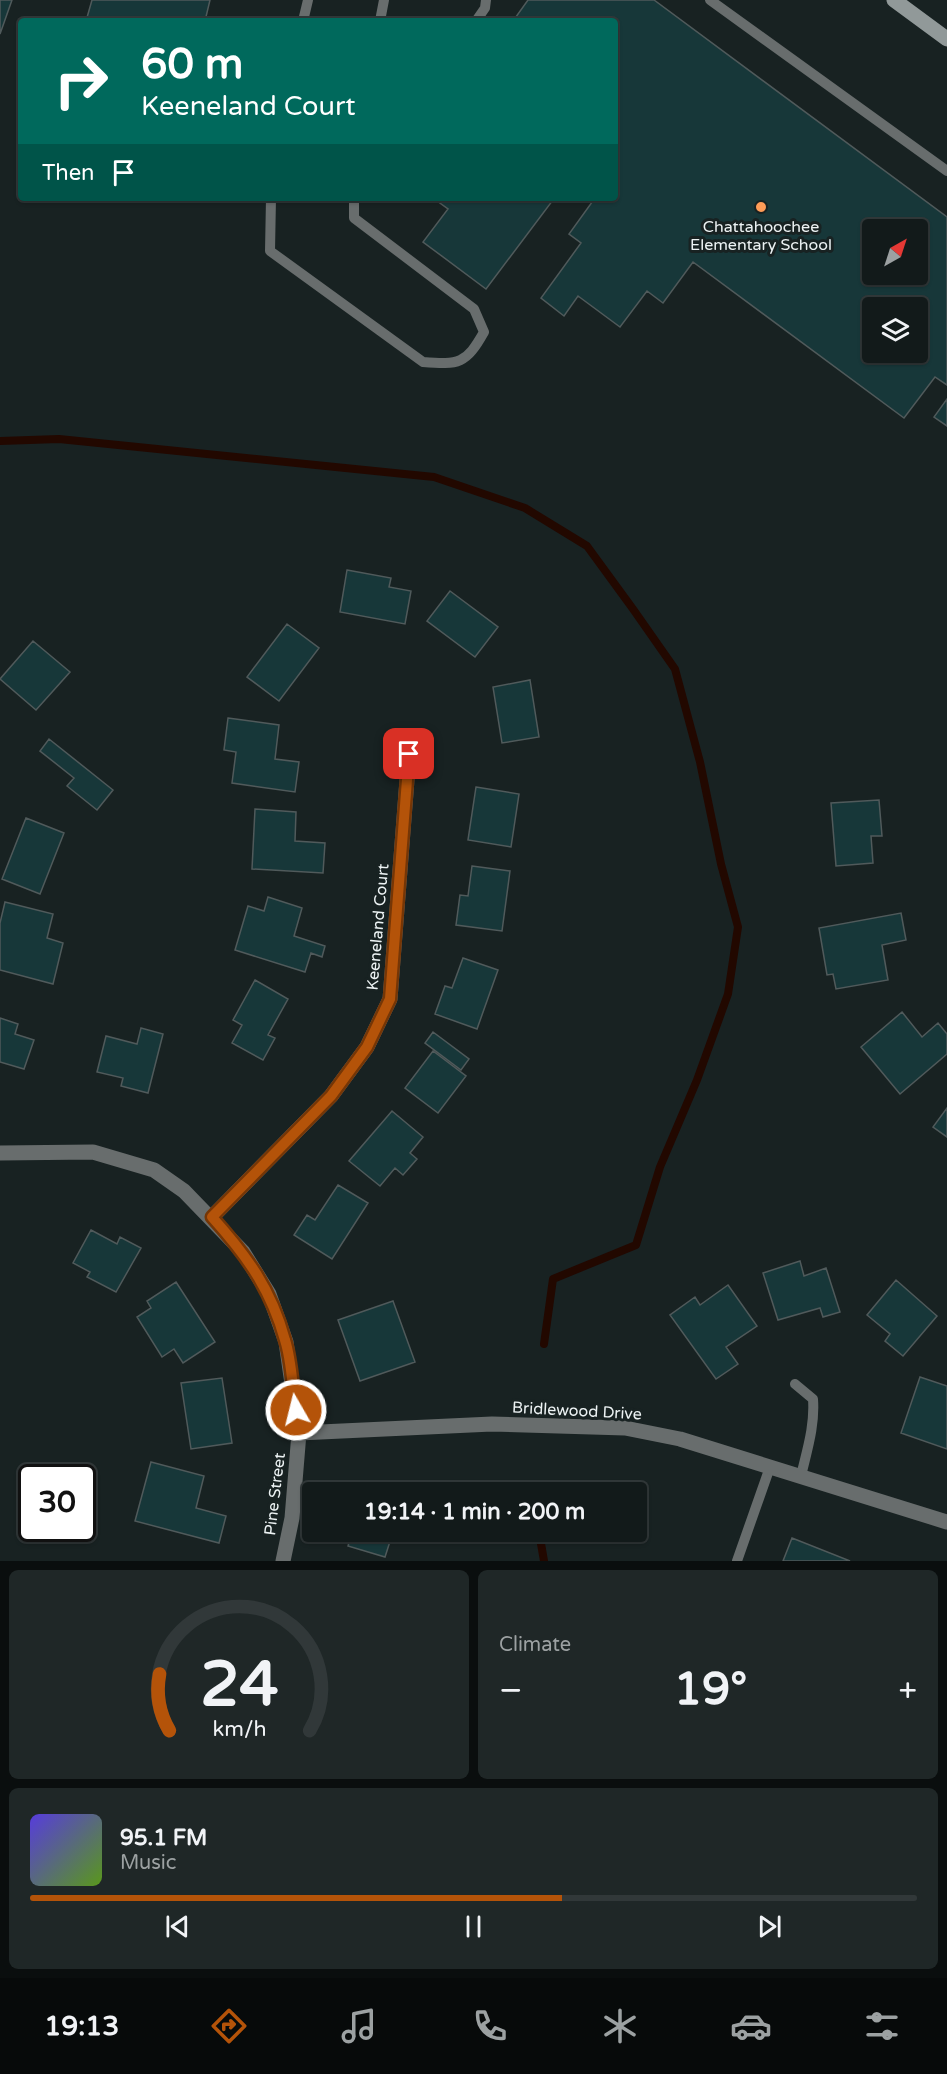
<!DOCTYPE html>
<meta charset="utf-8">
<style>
:root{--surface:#121a1a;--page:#1f2727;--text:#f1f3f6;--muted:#9ca1a2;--line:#313839;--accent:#b45309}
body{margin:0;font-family:"Varela Round",sans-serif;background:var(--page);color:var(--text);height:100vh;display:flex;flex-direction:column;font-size:22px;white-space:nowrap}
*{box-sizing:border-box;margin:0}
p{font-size:20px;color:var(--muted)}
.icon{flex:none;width:33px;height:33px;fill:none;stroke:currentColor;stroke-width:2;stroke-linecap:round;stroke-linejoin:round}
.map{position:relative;height:1561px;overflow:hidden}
.sheet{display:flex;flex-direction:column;gap:9px;padding:9px;background:#0a0e0e;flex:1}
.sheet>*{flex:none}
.guide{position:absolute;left:18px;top:18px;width:600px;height:183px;border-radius:6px;box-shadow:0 2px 4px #0004,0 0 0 2px var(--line);background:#00695c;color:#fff;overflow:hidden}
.needle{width:39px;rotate:39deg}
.buttons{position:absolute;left:862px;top:219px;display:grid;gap:12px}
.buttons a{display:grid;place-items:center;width:66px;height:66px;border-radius:6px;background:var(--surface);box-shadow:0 2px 4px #0004,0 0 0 2px var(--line);font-size:30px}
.speed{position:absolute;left:18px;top:1464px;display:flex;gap:12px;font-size:30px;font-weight:700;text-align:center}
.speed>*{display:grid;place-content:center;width:78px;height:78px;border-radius:50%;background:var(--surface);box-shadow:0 2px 4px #0004,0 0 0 2px var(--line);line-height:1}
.speed .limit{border:3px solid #111;border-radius:9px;background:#fff;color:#111}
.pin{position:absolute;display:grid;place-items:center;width:51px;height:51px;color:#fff;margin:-26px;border-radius:12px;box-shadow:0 3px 9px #0006}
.me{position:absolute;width:66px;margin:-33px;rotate:352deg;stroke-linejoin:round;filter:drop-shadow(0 0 4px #0008)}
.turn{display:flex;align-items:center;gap:21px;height:126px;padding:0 24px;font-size:27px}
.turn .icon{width:78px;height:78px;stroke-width:2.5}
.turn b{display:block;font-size:42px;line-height:51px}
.then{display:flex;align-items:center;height:57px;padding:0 24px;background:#0003;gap:12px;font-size:22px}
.big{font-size:45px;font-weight:700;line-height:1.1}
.sheet .tile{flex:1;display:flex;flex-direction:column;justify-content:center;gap:9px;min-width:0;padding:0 21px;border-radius:9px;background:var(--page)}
.sheet .dial{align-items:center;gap:0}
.dial svg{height:156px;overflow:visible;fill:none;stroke:var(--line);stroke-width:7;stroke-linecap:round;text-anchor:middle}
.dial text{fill:var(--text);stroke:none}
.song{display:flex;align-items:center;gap:18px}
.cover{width:72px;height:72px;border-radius:9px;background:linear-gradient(135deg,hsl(250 70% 55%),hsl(90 70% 35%))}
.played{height:6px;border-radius:3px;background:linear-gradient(90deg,var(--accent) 60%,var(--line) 60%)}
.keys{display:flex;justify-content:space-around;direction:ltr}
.heat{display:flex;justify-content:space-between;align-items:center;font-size:33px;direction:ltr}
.sheet .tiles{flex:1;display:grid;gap:9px;grid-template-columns:1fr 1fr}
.tile:last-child{grid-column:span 2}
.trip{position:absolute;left:302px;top:1482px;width:345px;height:60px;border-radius:6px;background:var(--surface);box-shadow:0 2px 4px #0004,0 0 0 2px var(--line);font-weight:700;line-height:60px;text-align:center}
.dock{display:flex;height:96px;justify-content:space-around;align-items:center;background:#070a0a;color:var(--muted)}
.dock .icon{width:42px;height:42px}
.dock .active{color:var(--accent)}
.dock b{font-size:27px;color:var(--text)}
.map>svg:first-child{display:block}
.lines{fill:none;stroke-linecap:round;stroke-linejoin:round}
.stream{stroke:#220800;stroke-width:8}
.building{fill:#173739;stroke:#505a5b;stroke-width:1.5;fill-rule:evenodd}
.lane{stroke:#686d6d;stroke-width:10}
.street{stroke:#686d6d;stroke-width:15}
.secondary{stroke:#919999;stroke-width:15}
.route-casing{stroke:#753606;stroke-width:15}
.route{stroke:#b45309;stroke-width:10}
.poi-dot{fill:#fe9c57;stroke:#182222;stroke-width:2}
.labels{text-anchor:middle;stroke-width:6;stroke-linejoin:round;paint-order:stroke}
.poi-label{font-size:16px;fill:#ecf2f3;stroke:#182222}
.street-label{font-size:16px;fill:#ecf2f3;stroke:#182222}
</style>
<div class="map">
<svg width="947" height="1561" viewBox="0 0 947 1561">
<rect width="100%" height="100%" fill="#182222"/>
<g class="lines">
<path class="stream" d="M0,441L59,439L434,477L525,508L587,546L633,609L675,669L700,762L721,864L738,927L728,994L697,1080L660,1167L636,1245L553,1279L544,1344
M539,1532L544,1561"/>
</g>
<path class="building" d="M0,0H12L0,34Z
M92,0H210L205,21H86Z
M528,0H654L947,217V385L935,377L904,418L693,262L663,303L647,291L620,327L578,296L564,316L541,298L581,243L569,234L595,198H615V21H513ZM873,230H918V274H873ZM873,308H918V352H873Z
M433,198H550L553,200L486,289L423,242L448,209Z
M947,399V426L934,417Z
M347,570L391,578L389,587L411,591L405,624L340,612Z
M450,591L498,627L475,657L427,621Z
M287,624L319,648L279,701L247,677Z
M33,641L70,672L36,710L0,679Z
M530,680L539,737L502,743L493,687Z
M228,718L279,725L275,759L299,762L295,792L232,783L236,752L224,750Z
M49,739L113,790L97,810L67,786L74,778L40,751Z
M476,787L519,794L511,847L468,840Z
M879,800L882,836H871L873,863L836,866L831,803Z
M255,809L296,812L295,841L325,843L323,873L252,869Z
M26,818L64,833L40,894L2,879Z
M472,866L510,871L502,931L456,925L460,895L468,896Z
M268,897L302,908L294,936L325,946L322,957L311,953L305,972L235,950L248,906L264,911Z
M5,902L53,914L47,938L63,943L53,984L0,970V923Z
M901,913L906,940L882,945L888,980L836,989L833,974L827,975L819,928Z
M463,958L498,970L477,1029L435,1014L445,986L452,988Z
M255,980L288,999L268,1035L275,1038L263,1060L232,1043L242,1025L233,1020Z
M902,1012L922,1037L938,1023L947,1034V1054L900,1094L861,1047Z
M0,1018L18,1024L15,1034L34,1040L24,1069L0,1062Z
M141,1028L163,1034L148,1093L121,1086L123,1078L97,1072L106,1036L137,1044Z
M433,1032L469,1059L461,1070L425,1043Z
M433,1051L466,1076L438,1113L405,1088Z
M947,1108V1137L933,1127Z
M392,1111L423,1137L410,1153L417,1159L403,1175L395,1168L380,1186L349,1161Z
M338,1185L368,1203L332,1259L294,1235L307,1215L315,1220Z
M91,1230L117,1244L120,1237L141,1248L116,1292L87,1277L90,1272L73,1263Z
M800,1261L804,1276L826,1268L840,1312L823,1317L820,1308L778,1320L763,1273Z
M896,1280L937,1316L903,1356L885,1341L890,1334L867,1315Z
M176,1282L215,1342L183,1363L174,1349L162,1357L137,1317L151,1308L147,1301Z
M728,1285L757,1326L726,1347L738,1364L716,1379L670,1315L695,1297L700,1305Z
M393,1301L415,1362L360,1381L338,1320Z
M920,1377L947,1386V1449L901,1433Z
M222,1378L232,1443L191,1449L181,1383Z
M151,1462L204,1476L196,1508L226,1516L219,1543L135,1521Z
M365,1485L392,1492H363Z
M352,1532H393L385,1557L348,1546Z
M792,1538L850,1561H783Z"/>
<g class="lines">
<path class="lane" d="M710,0L947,171
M303,21L308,0
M380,21L384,0
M476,21L485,8L486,0
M271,198L270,251L423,362C459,365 466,364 484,332L474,309L354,218V198
M795,1384L813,1399C815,1426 807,1450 801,1476
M737,1561L770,1467"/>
<path class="street" d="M0,1153L93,1152L154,1170L184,1191L243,1252L269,1294L286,1342L299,1433L292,1518L283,1561
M212,1217L331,1096L367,1047L390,999L409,754
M299,1433L492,1424L625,1428L680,1439L947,1522"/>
<path class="secondary" d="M894,0L947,39"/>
</g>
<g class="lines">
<defs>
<path id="route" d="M296,1410C292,1387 292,1362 285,1340C271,1289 247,1256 212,1217L331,1096L367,1047L390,999L409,754"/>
</defs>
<use href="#route" class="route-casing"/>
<use href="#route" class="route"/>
</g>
<circle class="poi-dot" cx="761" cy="207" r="6"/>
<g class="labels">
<g class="poi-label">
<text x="761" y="232">Chattahoochee<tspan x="761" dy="18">Elementary School</tspan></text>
</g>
<g class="street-label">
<text transform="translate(377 927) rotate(-85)" y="6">Keeneland Court</text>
<text transform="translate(577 1410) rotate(3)" y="6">Bridlewood Drive</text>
<text transform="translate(274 1494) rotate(-83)" y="6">Pine Street</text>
</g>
</g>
</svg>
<div class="buttons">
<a><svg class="needle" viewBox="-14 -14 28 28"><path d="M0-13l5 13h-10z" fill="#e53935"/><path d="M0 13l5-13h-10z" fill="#9ca1a2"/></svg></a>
<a><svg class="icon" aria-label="layers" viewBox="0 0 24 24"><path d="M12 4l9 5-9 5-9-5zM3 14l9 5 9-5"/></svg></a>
</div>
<div class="speed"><div class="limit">30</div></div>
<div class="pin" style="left:409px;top:754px;background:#d93025"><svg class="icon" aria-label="arrive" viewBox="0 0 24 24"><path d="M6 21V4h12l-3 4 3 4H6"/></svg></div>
<svg class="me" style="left:296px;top:1410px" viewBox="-20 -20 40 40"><circle r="17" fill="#b45309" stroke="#fff" stroke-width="3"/><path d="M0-11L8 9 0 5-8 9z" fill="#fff"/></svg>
<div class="trip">19:14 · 1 min · 200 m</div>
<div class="guide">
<div class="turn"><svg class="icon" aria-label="right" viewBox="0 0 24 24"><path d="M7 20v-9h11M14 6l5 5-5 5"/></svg><div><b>60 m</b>Keeneland Court</div></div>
<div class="then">Then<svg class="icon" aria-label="arrive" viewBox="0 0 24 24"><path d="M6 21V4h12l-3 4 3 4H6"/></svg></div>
</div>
</div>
<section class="sheet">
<div class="tiles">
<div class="tile dial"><svg viewBox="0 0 100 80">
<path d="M14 69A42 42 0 1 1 86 69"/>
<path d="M14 69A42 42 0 0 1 9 40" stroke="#b45309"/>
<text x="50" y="56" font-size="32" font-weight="700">24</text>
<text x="50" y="72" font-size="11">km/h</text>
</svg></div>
<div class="tile"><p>Climate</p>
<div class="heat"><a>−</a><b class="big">19°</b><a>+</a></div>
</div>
<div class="tile">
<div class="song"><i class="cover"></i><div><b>95.1 FM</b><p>Music</p></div></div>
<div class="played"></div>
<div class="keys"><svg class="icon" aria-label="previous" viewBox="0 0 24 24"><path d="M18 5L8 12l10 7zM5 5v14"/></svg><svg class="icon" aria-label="pause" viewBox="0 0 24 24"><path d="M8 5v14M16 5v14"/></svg><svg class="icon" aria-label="next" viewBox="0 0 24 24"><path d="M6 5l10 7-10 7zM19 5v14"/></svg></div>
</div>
</div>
</section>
<nav class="dock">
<b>19:13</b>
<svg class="icon active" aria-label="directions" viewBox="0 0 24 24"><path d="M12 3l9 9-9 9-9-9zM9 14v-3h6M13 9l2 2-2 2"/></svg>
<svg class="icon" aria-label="music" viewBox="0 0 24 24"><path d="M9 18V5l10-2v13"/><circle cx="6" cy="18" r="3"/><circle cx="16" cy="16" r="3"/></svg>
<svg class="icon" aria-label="phone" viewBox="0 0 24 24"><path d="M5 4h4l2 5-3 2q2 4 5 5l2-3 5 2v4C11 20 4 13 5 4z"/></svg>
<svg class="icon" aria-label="climate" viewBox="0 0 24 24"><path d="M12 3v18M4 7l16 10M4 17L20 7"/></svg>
<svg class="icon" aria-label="car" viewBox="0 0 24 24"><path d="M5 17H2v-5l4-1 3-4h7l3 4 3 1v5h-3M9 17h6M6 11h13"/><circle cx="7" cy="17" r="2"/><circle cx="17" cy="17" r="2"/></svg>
<svg class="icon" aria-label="filters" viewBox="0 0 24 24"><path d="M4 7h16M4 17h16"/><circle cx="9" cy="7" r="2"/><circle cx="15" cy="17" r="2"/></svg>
</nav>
